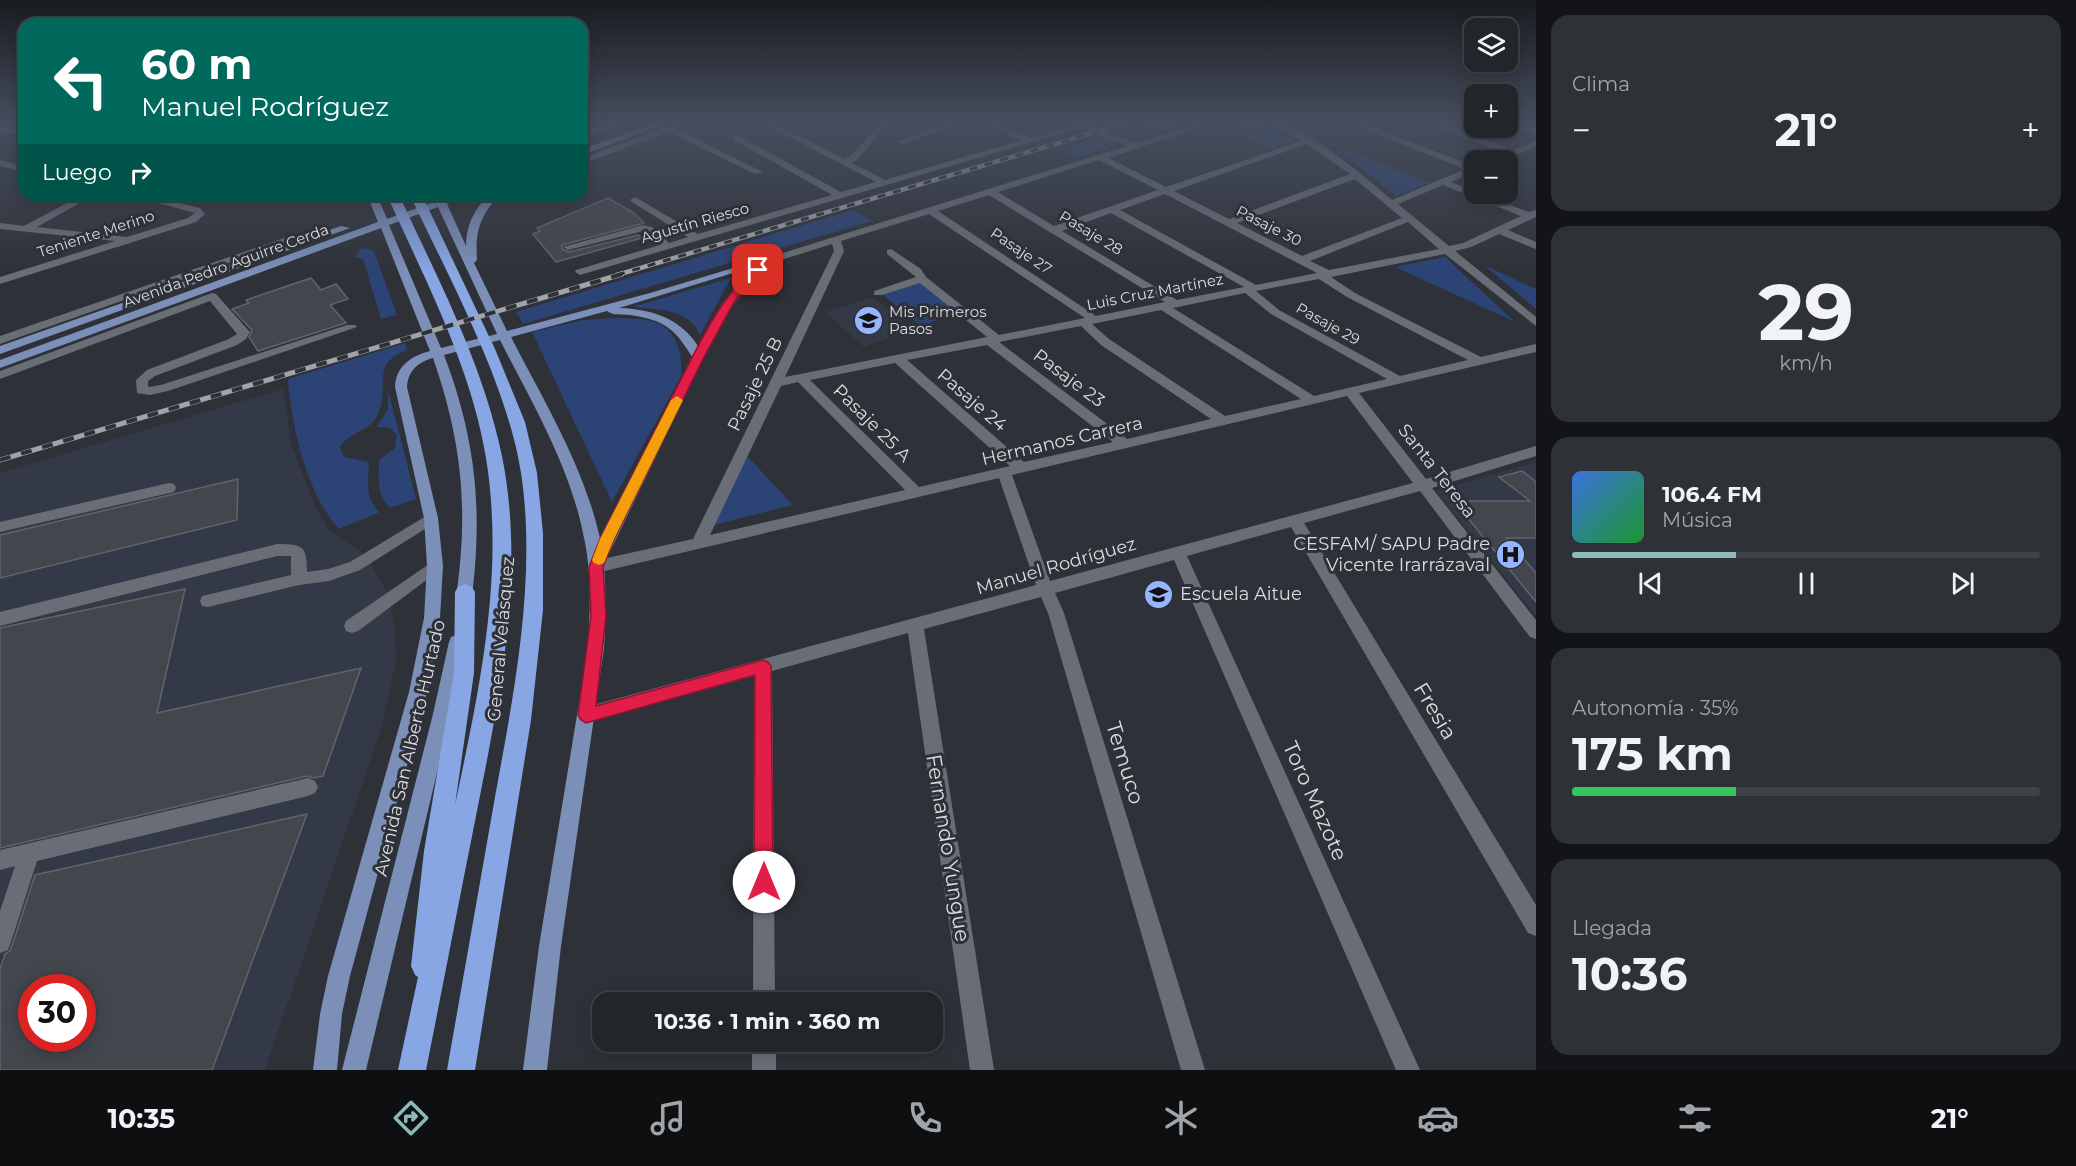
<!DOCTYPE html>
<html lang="es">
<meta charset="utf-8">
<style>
:root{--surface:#22252a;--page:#2e3136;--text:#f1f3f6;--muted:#a2a5a8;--line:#3f4247;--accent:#8bbbb9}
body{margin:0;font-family:Montserrat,sans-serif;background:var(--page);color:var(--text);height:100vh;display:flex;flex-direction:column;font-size:22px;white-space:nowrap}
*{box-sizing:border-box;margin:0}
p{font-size:20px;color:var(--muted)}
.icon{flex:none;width:33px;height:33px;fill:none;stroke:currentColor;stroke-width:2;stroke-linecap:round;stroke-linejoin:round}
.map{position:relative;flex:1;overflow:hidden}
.side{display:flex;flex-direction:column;gap:15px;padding:15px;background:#131417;width:540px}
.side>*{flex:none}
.top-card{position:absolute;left:18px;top:18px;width:570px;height:183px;border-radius:18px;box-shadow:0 3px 15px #0003,0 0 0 2px var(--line);background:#00695c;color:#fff;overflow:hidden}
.fabs{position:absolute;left:1464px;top:18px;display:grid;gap:12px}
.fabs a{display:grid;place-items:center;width:54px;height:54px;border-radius:12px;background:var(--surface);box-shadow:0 3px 15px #0003,0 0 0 2px var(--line);font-size:30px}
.speed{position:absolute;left:18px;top:974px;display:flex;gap:12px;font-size:30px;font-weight:700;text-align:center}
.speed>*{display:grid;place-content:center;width:78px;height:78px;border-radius:50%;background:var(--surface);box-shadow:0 3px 15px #0003,0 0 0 2px var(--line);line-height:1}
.speed .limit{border:9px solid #d22;background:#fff;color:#111}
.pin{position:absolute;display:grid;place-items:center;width:51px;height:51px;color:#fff;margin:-26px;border-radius:12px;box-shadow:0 3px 9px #0006}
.me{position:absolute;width:66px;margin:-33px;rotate:0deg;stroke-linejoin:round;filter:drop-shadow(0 0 4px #0008)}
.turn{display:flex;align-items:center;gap:21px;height:126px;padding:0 24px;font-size:27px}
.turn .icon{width:78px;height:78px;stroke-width:2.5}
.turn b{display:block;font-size:42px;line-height:51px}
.then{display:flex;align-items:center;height:57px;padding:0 24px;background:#0003;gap:12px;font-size:22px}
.big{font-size:45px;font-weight:700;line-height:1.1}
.side .tile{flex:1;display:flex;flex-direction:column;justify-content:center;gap:9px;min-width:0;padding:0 21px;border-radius:18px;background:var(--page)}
.side .dial{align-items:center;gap:0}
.dial b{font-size:78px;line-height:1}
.song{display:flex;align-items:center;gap:18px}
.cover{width:72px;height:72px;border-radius:9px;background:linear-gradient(135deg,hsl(220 70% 55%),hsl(130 70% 35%))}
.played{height:6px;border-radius:3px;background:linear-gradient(90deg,var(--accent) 35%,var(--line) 35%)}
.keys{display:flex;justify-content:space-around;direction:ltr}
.heat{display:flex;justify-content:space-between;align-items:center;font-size:33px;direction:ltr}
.charge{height:9px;border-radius:4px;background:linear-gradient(90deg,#34c759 35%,var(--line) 0)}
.trip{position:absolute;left:592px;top:992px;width:351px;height:60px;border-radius:18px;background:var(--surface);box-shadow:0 3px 15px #0003,0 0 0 2px var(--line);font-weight:700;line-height:60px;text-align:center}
.tabs{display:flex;height:96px;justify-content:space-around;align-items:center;background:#0e0f11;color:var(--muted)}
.tabs .icon{width:42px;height:42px}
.tabs .on{color:var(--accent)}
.tabs b{font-size:27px;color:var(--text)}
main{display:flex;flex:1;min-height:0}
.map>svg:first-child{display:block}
.built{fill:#333946;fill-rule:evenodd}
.green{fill:#2c4375}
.building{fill:#43464d;stroke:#60646c;stroke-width:1.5;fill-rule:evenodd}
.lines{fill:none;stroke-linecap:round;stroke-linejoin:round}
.minor{fill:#696d75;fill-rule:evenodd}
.major{fill:#7c8fb8;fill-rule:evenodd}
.highway{fill:#88a6e4;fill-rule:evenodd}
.rail-far1-casing{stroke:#a1a3a8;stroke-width:4.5}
.rail-casing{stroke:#a1a3a8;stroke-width:5}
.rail-far1{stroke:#2e3138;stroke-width:3;stroke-dasharray:8;stroke-linecap:butt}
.rail{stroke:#2e3138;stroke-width:4;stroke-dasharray:11;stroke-linecap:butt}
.route{fill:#e11d48;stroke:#92132f;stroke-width:1.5}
.slow{fill:#f59e0b}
.labels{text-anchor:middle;stroke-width:6;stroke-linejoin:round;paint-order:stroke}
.far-street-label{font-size:15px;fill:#dadce0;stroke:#2e3138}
.far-poi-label{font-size:15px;fill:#dadce0;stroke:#2e3138;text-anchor:start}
.street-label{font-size:18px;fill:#dadce0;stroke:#2e3138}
.poi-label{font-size:18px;fill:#dadce0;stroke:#2e3138;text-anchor:end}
.near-street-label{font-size:21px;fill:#dadce0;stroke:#2e3138}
</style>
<main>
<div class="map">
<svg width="1536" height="1070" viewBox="0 0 1536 1070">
<rect width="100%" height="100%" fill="#2e3138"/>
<path class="built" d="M873,297L913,330L864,347L825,312Z
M283,389L291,443L312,500L328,529L358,549L370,562L387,593L394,625L396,660L382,726L265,1070H0V473ZM32,987H82V1038H32Z
M1536,462V616L1436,491Z"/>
<path class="green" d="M1156,121H1196L1137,139L1120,132Z
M1249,121H1259L1296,140L1272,149L1224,129Z
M1102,136L1120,144L1076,158L1059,149Z
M1328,141L1429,183L1396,196Z
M853,210L872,221L523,324L516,312Z
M366,248L374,251L397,315L381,319L363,259L355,257L360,249Z
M1445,257L1515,322L1395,267Z
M1484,265L1536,289V309Z
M731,278L700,335C690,309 657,309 632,307Z
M920,281L960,312L921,326L882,294Z
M616,318C628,319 647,318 658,323C678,333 683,355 681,376L612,502L532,332L583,320Z
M405,343L407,350C369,364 391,386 378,414C370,432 350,431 340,447L344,457L369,462C368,480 364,499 380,512L339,529C307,495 291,425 288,379Z
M388,390L416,499L390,508C376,495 379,478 379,460L395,448L397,435L390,428L377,427L388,409Z
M747,456L793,505L714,525Z"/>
<path class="building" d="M608,198L634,213L644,223L562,245V249L569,252L638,235L642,238L556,262L533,234L540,231L537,228Z
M311,278L321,290L336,284L348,299L330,305L346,323L258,351L249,337L252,330L232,309L249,303L246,300Z
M1522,471L1536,482V538H1506L1536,573V602L1458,506L1468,501H1530L1499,477Z
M238,479L237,520L0,578V535Z
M185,589L157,713L361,668L323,776L313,778L307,776L0,848V628Z
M307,814L212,1070H0V969L5,954L10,951L13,943L35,875ZM32,987H82V1038H32Z"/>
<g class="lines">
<path class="minor" d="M616,121H628L582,138V132Z
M683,121H695L676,129L763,172L755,174L669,132L582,164V158Z
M881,121H889L859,158L852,163L885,180L1022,140L980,121C999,121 1012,134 1030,137C1043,139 1078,121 1099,121L1089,125L1136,143L1208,121H1220L1108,158L1166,187L1301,141L1266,121C1301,121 1365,177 1392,200L1465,169L1344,121H1355L1474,166V172L1451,182L1474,191V194H1481L1529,212L1536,210V217L1508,230L1536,242V249L1499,234L1471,247L1455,251L1536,317V326L1445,254L1331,277L1355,293L1481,357L1536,344V352L1359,393L1426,479L1536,446V456L1432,488L1536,620V639L1530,637L1420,491L1304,523L1536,905V936L1528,933L1291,527L1187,556L1420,1070H1396L1174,560L1055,593L1064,613L1205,1070H1181L1048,613L1041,597L924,629L994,1070H970L908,633L772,671L775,1002H753L754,676L586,723L580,721L577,715L580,709L586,707L1036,585L999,478L596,573L591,571L588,567L599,539L692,357L722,304L746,275L773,256L1127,146L1080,128L580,275L575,272L576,270L660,245L643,231L568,250L563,247L643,225L652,227L669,243L688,237L632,202L630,200L635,197L698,234L832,195L734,140L733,138L737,135L841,192L876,182L766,125L773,123L845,159L853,154ZM1307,144L1350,174L1229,219L1174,191ZM1099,160L1158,190L1054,226L998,192ZM1355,179L1402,218L1302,256L1237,223ZM1443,185L1521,216L1463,243L1449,246L1398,204ZM1165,194L1317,273L1256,285L1120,210ZM989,195L1165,302L1096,316L938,211ZM1111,213L1244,287L1177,300L1062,231ZM929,214L1085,318L999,335L926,277L921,269L891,249L887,250V254L916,277L874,291V295H882L920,283L987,337L785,377L844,251L841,241ZM1408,222L1439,249L1329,270L1310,261ZM832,244L834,251L693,539L607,558L704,357L733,305L754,279L781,260ZM1319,279L1347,297L1468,360L1400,376L1279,310L1256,291ZM1245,293L1271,314L1387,379L1314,396L1173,308ZM1161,310L1301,399L1225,416L1109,339L1092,324ZM1081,326L1101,345L1211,419L1127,439L999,342ZM987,345L1113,442L1024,462L907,360ZM895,363L1010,466L919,487L810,380ZM798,382L905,490L710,535L781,386ZM1347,396L1413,483L1050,581L1012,475Z
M953,121H965L903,144L896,142Z
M1423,121H1435L1513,150L1536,141V147L1502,160H1491L1505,153Z
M1508,121L1536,129V135L1508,125Z
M0,127L24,129V135L0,133Z
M0,160L24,166V172L0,166Z
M82,195H94L37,227L127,237L188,218L195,213L129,195H146L200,208L205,214L196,222L0,284V277L115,241L0,229V223L24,226Z
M293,235L302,237L0,344V336Z
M212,293L216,294L248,330L250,332L246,339L237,345L155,376L148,381V387L161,385L347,325H355L357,327L168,391L150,395L137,393L136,380L147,370L229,339L237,334L210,301L0,379V371Z
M169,483L174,484L176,488L174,492L0,532V522Z
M431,513L438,518L436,522L360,570L329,581L299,585L208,607L202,606L200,601L202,596L291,575V556H277L0,626V612L277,544C303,544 307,546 307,572L328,569L350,562Z
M435,560L440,562L443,566L440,570L358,631L352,633L346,631L344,626L346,621Z
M308,778L315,781L318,787L315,793L308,796L37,861L11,942L8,950L0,953V911L15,866L0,870V850Z
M752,1041H776V1070H752Z"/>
<path class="major" d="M661,121H673L582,155V149Z
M367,195H377L387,219L436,201L433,195H443L444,198L453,195H467L447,204L466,246C466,226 474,209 489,195H499C480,217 475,230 477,260L474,263L507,331L650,293L773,256L782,258L619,308C657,309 688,322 704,357L702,360H694C676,330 666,320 630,315C622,314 613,316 607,311L511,337C544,401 584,467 600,538C607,574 606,612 604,648L561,946L547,1070H523L539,946L588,648C590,612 592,574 584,538C571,468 532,403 500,340L444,355C477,442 483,513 471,604L469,609L463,610L457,609L455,604C469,513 463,445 433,358C418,362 408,371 407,387L438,518L443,566L440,618L427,692L350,976L342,1014L337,1070H313L320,1014L328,976L409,692L424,618L427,566L424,518L395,387C396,366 411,356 430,351L381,228L0,368V360L378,222ZM438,207L497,334L441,348L389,225Z
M341,226L350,228L0,354V346Z
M457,635L463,637L465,642L451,714L366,1070H342L433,714L449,642L451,637Z"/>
<path class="highway" d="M387,195H399C438,279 483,364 502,456C526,575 499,699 476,816C459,901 443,985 426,1070H398L418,977L415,975L411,966L424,851L454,673L455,592L458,587L465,584L472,587L475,592L474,673L455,805C479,691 505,575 486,458C471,366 425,280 387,195Z
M410,195H422L495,349L525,422L537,473L543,533V610L531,720L475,1070H447C463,979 479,888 495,797C514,693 537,578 521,473C507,383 449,278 410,195Z"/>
<defs>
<path id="rail-far1" d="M617,275L1132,121"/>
<path id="rail" d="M0,460L622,274"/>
</defs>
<use href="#rail-far1" class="rail-far1-casing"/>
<use href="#rail" class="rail-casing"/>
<use href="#rail-far1" class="rail-far1"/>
<use href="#rail" class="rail"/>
</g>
<linearGradient id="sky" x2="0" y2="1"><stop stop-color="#191b1f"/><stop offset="0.45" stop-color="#464e5e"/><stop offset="1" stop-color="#464e5e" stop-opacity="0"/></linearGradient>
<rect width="1536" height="271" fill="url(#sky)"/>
<path class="route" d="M754,268L763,270L745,287L733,304L704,357L614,539L603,567L606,616L596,706L763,660L768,662L771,666L773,882L770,889L764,892L757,889L754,882L755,675L586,723L581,720L578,715L591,616L589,567L600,539C624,491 649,443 673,395C696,351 717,301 754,268Z"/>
<path class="slow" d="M677,396L683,400L614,539L604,563L599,565L594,563L592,560L600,539L671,400Z"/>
<defs>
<symbol id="school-disc" viewBox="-11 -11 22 22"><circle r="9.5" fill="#95b6fd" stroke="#2e3138"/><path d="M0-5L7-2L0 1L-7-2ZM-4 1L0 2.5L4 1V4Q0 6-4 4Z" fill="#111"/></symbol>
<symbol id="hospital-disc" viewBox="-11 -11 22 22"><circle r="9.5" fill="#95b6fd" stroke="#2e3138"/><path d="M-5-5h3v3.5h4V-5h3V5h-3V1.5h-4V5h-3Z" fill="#111"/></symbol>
</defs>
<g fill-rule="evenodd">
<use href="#school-disc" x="852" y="304" width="33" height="33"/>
<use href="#hospital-disc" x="1494" y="538" width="33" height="33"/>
<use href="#school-disc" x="1142" y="578" width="33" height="33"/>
</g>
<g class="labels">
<g class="far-street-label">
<text transform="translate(695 223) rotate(-16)" y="5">Agustín Riesco</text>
<text transform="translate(1269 226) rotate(27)" y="5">Pasaje 30</text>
<text transform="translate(1091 233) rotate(31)" y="5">Pasaje 28</text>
<text transform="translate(96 234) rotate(-18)" y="5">Teniente Merino</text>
<text transform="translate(1021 251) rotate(34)" y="5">Pasaje 27</text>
<text transform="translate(226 266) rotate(-20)" y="5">Avenida Pedro Aguirre Cerda</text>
<text transform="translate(1155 292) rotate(-11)" y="5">Luis Cruz Martínez</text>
<text transform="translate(1328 324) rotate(29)" y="5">Pasaje 29</text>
</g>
<g class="far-poi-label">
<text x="889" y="317">Mis Primeros<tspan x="889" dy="17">Pasos</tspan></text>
</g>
<g class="street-label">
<text transform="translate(1069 378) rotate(37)" y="6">Pasaje 23</text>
<text transform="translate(755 384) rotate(-64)" y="6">Pasaje 25 B</text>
<text transform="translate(972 400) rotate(41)" y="6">Pasaje 24</text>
<text transform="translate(872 423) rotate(45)" y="6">Pasaje 25 A</text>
<text transform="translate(1062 441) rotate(-13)" y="6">Hermanos Carrera</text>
<text transform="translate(1437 471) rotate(52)" y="6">Santa Teresa</text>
<text transform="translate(1056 566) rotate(-16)" y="6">Manuel Rodríguez</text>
<text transform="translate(501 639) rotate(-85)" y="6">General Velásquez</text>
<text transform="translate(410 748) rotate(-77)" y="6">Avenida San Alberto Hurtado</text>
</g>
<g class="poi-label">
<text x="1490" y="550">CESFAM/ SAPU Padre<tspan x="1490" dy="21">Vicente Irarrázaval</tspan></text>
<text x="1180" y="600" text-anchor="start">Escuela Aitue</text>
</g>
<g class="near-street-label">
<text transform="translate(1435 711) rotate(59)" y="7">Fresia</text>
<text transform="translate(1125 763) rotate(73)" y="7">Temuco</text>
<text transform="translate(1315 801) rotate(66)" y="7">Toro Mazote</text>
<text transform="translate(948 848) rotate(81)" y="7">Fernando Yungue</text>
</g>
</g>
</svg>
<div class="fabs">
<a><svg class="icon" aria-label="layers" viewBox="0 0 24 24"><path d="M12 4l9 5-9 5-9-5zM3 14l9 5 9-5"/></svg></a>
<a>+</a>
<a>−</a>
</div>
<div class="speed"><div class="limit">30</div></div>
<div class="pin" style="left:758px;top:270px;background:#d93025"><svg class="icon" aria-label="arrive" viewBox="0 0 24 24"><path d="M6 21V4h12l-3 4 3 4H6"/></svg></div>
<svg class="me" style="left:764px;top:882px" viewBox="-20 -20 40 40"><circle r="19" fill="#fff"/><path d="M0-13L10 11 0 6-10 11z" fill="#e11d48"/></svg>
<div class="trip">10:36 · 1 min · 360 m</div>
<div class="top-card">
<div class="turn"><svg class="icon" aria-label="left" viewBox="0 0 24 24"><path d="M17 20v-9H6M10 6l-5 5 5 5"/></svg><div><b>60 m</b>Manuel Rodríguez</div></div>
<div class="then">Luego<svg class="icon" aria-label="right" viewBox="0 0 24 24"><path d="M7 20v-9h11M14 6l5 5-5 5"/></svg></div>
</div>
</div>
<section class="side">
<div class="tile"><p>Clima</p>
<div class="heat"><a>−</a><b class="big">21°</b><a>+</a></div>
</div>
<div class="tile dial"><b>29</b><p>km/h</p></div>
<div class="tile">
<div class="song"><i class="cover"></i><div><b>106.4 FM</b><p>Música</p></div></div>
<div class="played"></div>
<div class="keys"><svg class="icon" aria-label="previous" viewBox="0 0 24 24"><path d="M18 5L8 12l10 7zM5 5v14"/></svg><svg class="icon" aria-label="pause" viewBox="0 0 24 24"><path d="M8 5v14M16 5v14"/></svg><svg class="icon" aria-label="next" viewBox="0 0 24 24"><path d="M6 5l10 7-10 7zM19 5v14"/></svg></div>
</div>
<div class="tile"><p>Autonomía · 35%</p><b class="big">175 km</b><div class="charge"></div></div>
<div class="tile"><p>Llegada</p><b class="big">10:36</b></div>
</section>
</main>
<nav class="tabs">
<b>10:35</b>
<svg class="icon on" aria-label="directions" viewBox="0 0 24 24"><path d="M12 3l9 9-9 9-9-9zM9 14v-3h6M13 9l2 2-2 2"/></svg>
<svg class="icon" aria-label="music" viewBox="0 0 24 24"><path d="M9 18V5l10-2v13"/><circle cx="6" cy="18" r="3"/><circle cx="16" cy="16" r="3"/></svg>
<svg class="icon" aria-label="phone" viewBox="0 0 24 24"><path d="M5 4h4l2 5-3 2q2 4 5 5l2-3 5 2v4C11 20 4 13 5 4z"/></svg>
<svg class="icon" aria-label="climate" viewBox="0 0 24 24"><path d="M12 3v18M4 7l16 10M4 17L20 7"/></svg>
<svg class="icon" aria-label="car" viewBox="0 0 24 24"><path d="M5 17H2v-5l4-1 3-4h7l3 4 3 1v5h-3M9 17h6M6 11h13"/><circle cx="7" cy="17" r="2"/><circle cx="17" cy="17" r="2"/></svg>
<svg class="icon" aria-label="filters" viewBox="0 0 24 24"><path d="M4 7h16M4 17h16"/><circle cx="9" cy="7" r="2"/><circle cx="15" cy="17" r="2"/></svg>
<b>21°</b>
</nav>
